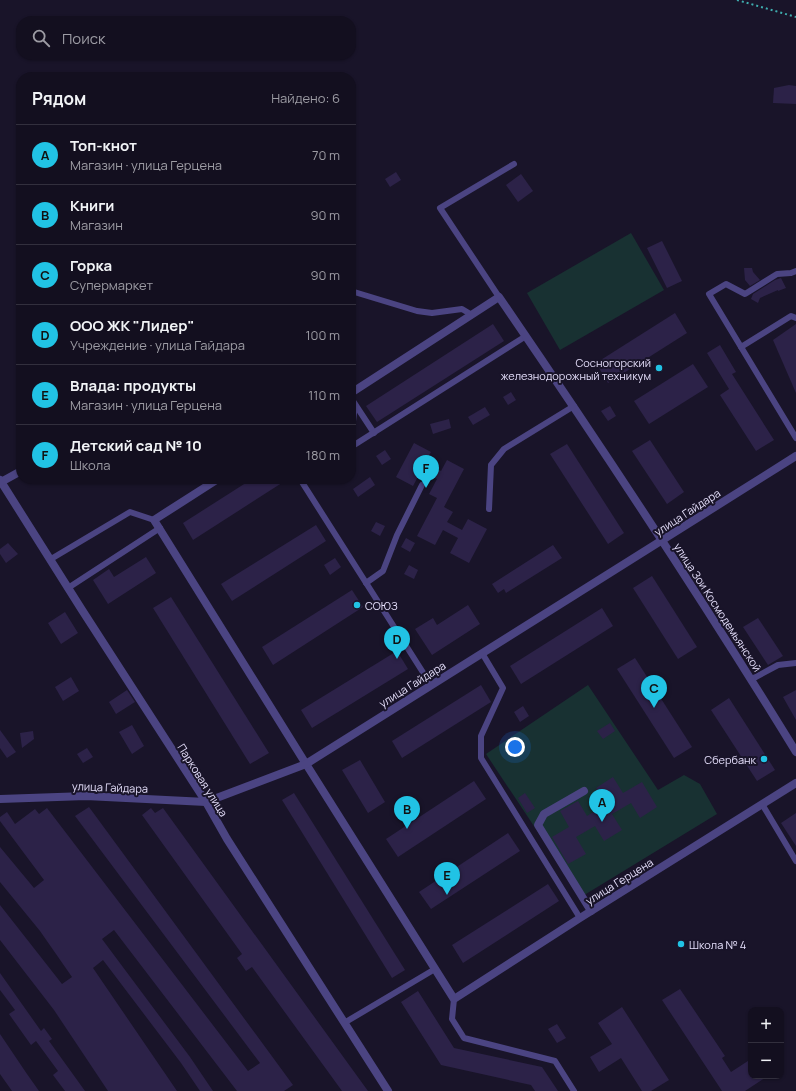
<!DOCTYPE html>
<html lang="ru">
<head>
<meta charset="utf-8">
<style>
	body { margin:0; font-family:Manrope,sans-serif; background:#201d2c; color:#f1f3f6 }
	.controls { position:absolute; right:12px; bottom:12px; display:grid; overflow:hidden; border-radius:8px; box-shadow:0 1px 3px #0004 }
	.controls button { width:36px; height:36px; display:grid; place-items:center; padding:0; border:0; border-bottom:1px solid #322f3d; background:#130f1f; color:#f1f3f6; font:20px sans-serif }
	.you { position:absolute; left:515px; top:747px; width:14px; height:14px; margin:-10px; border:3px solid #fff; border-radius:50%; background:#1a73e8; box-shadow:0 0 0 6px #1a73e833 }
	.badge { display:grid; place-items:center; width:26px; height:26px; border-radius:50%; background:#21c3e5; color:#111; font-size:13px; font-weight:700 }
	.pin { position:absolute; translate:-50% -33px; filter:drop-shadow(0 1px 2px #0008) }
	.pin::after { content:''; position:absolute; top:21px; width:14px; height:12px; background:inherit; clip-path:polygon(0 0,100% 0,50% 100%) }
	.list { margin:0; padding:0; list-style:none }
	h2 { display:flex; justify-content:space-between; align-items:center; height:52px; margin:0; padding:0 16px; font-size:17px }
	h2 small { font-size:13px; font-weight:400; color:#9d9ca4 }
	.list li { display:grid; grid-template-columns:26px 1fr auto; gap:12px; align-items:center; box-sizing:border-box; height:60px; padding:0 16px; border-top:1px solid #322f3d }
	.list b { display:block; font-size:15px; white-space:nowrap }
	.list p { margin:0; font-size:13px; white-space:nowrap; color:#9d9ca4 }
	.list em { font-size:13px; font-style:normal; color:#9d9ca4 }
	.icon { flex:none; width:22px; height:22px; fill:none; stroke:currentColor; stroke-width:2; stroke-linecap:round; stroke-linejoin:round }
	.map { position:relative; flex:none; width:796px; height:1091px; overflow:hidden }
	.search { position:absolute; background:#130f1f; box-shadow:0 1px 3px #0004; left:16px; top:16px; width:340px; height:44px; display:flex; align-items:center; gap:10px; box-sizing:border-box; padding:0 14px; border-radius:16px; color:#9d9ca4; font-size:15px }
	.panel { position:absolute; background:#130f1f; box-shadow:0 1px 3px #0004; left:16px; top:72px; width:340px; height:412px; border-radius:16px }
	.map>svg:first-child { display:block }
	.green { fill:#183132 }
	.building { fill:#2c2248 }
	.lines { fill:none; stroke-linecap:round; stroke-linejoin:round }
	.path { stroke:#3faeaf; stroke-width:2; stroke-dasharray:2 3; stroke-linecap:butt }
	.lane { stroke:#4b4482; stroke-width:6 }
	.street { stroke:#4b4482; stroke-width:8 }
	.poi-dot { fill:#21c3e5; stroke:#191429; stroke-width:1.5 }
	.labels { text-anchor:middle; dominant-baseline:central; stroke-width:4; stroke-linejoin:round; paint-order:stroke }
	.poi-label { font-size:11px; fill:#e5dffb; stroke:#191429; text-anchor:end }
	.street-label { font-size:11px; fill:#e5dffb; stroke:#191429 }
</style>
</head>
<body>
<div class="map">
<svg width="796" height="1091" viewBox="0 0 796 1091">
	<rect width="100%" height="100%" fill="#191429"/>
	<g class="green">
		<polygon points="631,233 664,290 560,350 527,293"/>
		<polygon points="588,685 658,790 684,775 700,784 717,814 581,897 486,754"/>
	</g>
	<g class="building">
		<polygon points="789,85 796,86 796,104 773,103 774,88"/>
		<polygon points="396,172 401,180 390,187 385,179"/>
		<polygon points="521,174 533,191 518,202 506,185"/>
		<polygon points="662,241 682,281 667,288 647,248"/>
		<polygon points="744,268 752,268 753,272 760,280 750,286 745,280"/>
		<polygon points="781,278 786,288 778,291 778,290 760,298 758,303 751,299 753,294 775,280"/>
		<polygon points="675,313 687,333 608,383 596,363"/>
		<polygon points="493,324 504,341 377,422 366,406"/>
		<polygon points="796,324 796,393 773,340"/>
		<polygon points="720,345 736,372 732,374 774,440 756,451 720,395 729,389 707,353"/>
		<polygon points="693,364 708,387 649,424 634,401"/>
		<polygon points="511,392 516,400 508,405 503,397"/>
		<polygon points="610,406 616,416 608,421 601,411"/>
		<polygon points="485,407 490,415 473,425 468,417"/>
		<polygon points="449,419 451,428 433,434 430,424"/>
		<polygon points="650,440 684,492 667,504 632,451"/>
		<polygon points="414,443 431,452 425,462 441,471 447,460 464,469 444,507 453,512 447,522 462,530 468,519 487,529 469,563 450,553 458,538 443,530 435,545 417,536 437,498 429,494 437,479 421,471 413,486 396,477"/>
		<polygon points="567,444 624,533 608,544 550,454"/>
		<polygon points="385,450 391,459 382,465 376,456"/>
		<polygon points="370,477 375,485 358,497 353,489"/>
		<polygon points="252,479 288,479 193,540 183,523"/>
		<polygon points="376,522 385,526 380,536 371,531"/>
		<polygon points="316,525 326,541 232,601 221,584"/>
		<polygon points="406,538 415,543 410,552 401,547"/>
		<polygon points="8,543 18,554 6,563 0,554 0,549"/>
		<polygon points="553,545 562,558 506,593 504,589 498,593 492,584"/>
		<polygon points="146,557 156,573 108,604 93,580 109,569 114,577"/>
		<polygon points="335,558 341,567 330,575 324,565"/>
		<polygon points="409,565 418,570 414,579 404,574"/>
		<polygon points="652,576 697,647 678,659 633,588"/>
		<polygon points="352,590 363,607 273,665 262,647"/>
		<polygon points="171,597 269,753 250,764 153,608"/>
		<polygon points="468,605 480,624 432,655 415,629 433,618 437,625"/>
		<polygon points="602,608 613,626 521,684 510,666"/>
		<polygon points="65,612 78,633 61,644 48,623"/>
		<polygon points="758,618 783,656 768,665 743,627"/>
		<polygon points="397,651 408,669 312,728 301,710"/>
		<polygon points="635,658 692,747 674,758 617,669"/>
		<polygon points="71,677 79,691 63,701 55,687"/>
		<polygon points="481,685 491,702 402,758 392,741"/>
		<polygon points="127,690 135,702 116,714 109,702"/>
		<polygon points="796,690 796,720 783,697"/>
		<polygon points="729,698 775,770 757,781 711,710"/>
		<polygon points="523,706 529,716 520,722 514,712"/>
		<polygon points="610,723 615,731 603,739 597,731"/>
		<polygon points="132,725 144,746 132,754 119,732"/>
		<polygon points="0,730 16,752 7,758 0,748"/>
		<polygon points="33,731 34,739 22,748 20,733"/>
		<polygon points="87,748 93,757 83,763 77,754"/>
		<polygon points="360,760 385,802 368,813 342,770"/>
		<polygon points="613,777 623,793 642,782 657,807 640,818 631,803 612,814 622,830 604,841 595,826 576,837 586,854 568,864 552,837 569,827 560,811 578,801 587,816 606,804 596,788"/>
		<polygon points="474,781 486,799 398,857 386,839"/>
		<polygon points="294,793 405,970 392,978 282,800"/>
		<polygon points="525,793 535,808 527,813 518,798"/>
		<polygon points="89,807 293,1085 284,1091 237,1091 114,930 102,939 190,1057 213,1091 200,1091 181,1063 103,960 93,968 177,1091 108,1091 54,1010 0,940 0,905 62,984 72,977 40,931 0,882 0,847 34,888 44,880 0,821 0,817 7,812 15,824 35,809 39,814 47,808 248,1071 260,1063 75,816"/>
		<polygon points="151,808 155,813 163,808 368,1091 342,1091 252,967 246,971 237,958 242,954 142,815"/>
		<polygon points="796,813 796,846 781,823"/>
		<polygon points="508,833 520,851 431,909 419,892"/>
		<polygon points="548,884 559,901 463,963 452,945"/>
		<polygon points="0,973 41,1031 44,1028 52,1039 49,1041 85,1091 65,1091 53,1075 58,1071 36,1041 31,1045 9,1014 15,1010 0,990"/>
		<polygon points="680,989 725,1056 722,1058 731,1072 751,1059 751,1076 768,1076 745,1091 722,1091 662,1000"/>
		<polygon points="418,991 454,1048 542,1067 558,1091 535,1091 531,1085 441,1065 401,1002"/>
		<polygon points="622,1007 669,1080 651,1091 642,1091 621,1058 599,1072 590,1057 612,1044 598,1023"/>
		<polygon points="557,1024 566,1038 557,1043 548,1029"/>
		<polygon points="0,1034 27,1074 39,1091 12,1091 0,1074"/>
	</g>
	<g class="lines">
		<polyline class="path" points="737,0 796,17"/>
		<g class="lane">
			<polyline points="796,271 791,273 777,274 745,294 726,284 709,294 796,438"/>
			<polyline points="351,291 417,311 432,313 462,309 472,315"/>
			<polyline points="499,297 440,208 514,164"/>
			<polyline points="741,347 791,316 796,318"/>
			<polyline points="351,398 374,433"/>
			<polyline points="351,438 355,405"/>
			<polyline points="351,447 526,336"/>
			<polyline points="300,479 431,685"/>
			<polyline points="489,509 491,465 504,449 574,406"/>
			<polyline points="51,559 130,512 154,520"/>
			<polyline points="366,583 383,571 397,535 422,485"/>
			<polyline points="68,588 160,528"/>
			<polyline points="482,653 503,688 481,736 481,758 580,918"/>
			<polyline points="752,679 778,665 796,663"/>
			<polyline points="762,804 796,861"/>
			<polyline points="454,999 452,1019 464,1038 555,1061 574,1091"/>
			<polyline points="344,1023 435,969"/>
		</g>
		<g class="street">
			<path d="M 351,393 L 499,297 C 601,446 701,597 796,752"/>
			<polyline points="218,479 154,520 306,764 454,999 580,918 796,783"/>
			<polyline points="0,480 82,610 206,802 227,839 388,1091"/>
			<polyline points="1,482 21,471"/>
			<polyline points="584,791 544,814 538,825 591,911"/>
			<polyline points="0,799 86,796 206,802 306,764 796,456"/>
		</g>
	</g>
	<g class="poi-dot">
		<circle cx="659" cy="368" r="4"/>
		<circle cx="357" cy="605" r="4"/>
		<circle cx="764" cy="759" r="4"/>
		<circle cx="681" cy="944" r="4"/>
	</g>
	<g class="labels">
		<g class="poi-label">
			<text x="651" y="362">Сосногорский<tspan x="651" dy="13">железнодорожный техникум</tspan></text>
			<text x="365" y="605" text-anchor="start">СОЮЗ</text>
			<text x="756" y="759">Сбербанк</text>
			<text x="689" y="944" text-anchor="start">Школа № 4</text>
		</g>
		<g class="street-label">
			<text transform="translate(687 512) rotate(-33)">улица Гайдара</text>
			<text transform="translate(718 607) rotate(57)">улица Зои Космодемьянской</text>
			<text transform="translate(412 684) rotate(-32)">улица Гайдара</text>
			<text transform="translate(203 780) rotate(58)">Парковая улица</text>
			<text transform="translate(110 787) rotate(2)">улица Гайдара</text>
			<text transform="translate(619 881) rotate(-32)">улица Герцена</text>
		</g>
	</g>
</svg>
<div class="controls">
<button>+</button>
<button>−</button>
</div>
<div class="you"></div>
<div class="pin badge" style="left:602px;top:822px">A</div>
<div class="pin badge" style="left:407px;top:829px">B</div>
<div class="pin badge" style="left:654px;top:708px">C</div>
<div class="pin badge" style="left:397px;top:659px">D</div>
<div class="pin badge" style="left:447px;top:895px">E</div>
<div class="pin badge" style="left:426px;top:488px">F</div>
<div class="search"><svg class="icon" aria-label="search" viewBox="0 0 24 24"><circle cx="10" cy="10" r="6"/><path d="M15 15l6 6"/></svg>Поиск</div>
<section class="panel">
<h2>Рядом<small>Найдено: 6</small></h2>
<ul class="list">
<li><span class="badge">A</span><div><b>Топ-кнот</b><p>Магазин · улица Герцена</p></div><em>70 m</em></li>
<li><span class="badge">B</span><div><b>Книги</b><p>Магазин</p></div><em>90 m</em></li>
<li><span class="badge">C</span><div><b>Горка</b><p>Супермаркет</p></div><em>90 m</em></li>
<li><span class="badge">D</span><div><b>ООО ЖК &quot;Лидер&quot;</b><p>Учреждение · улица Гайдара</p></div><em>100 m</em></li>
<li><span class="badge">E</span><div><b>Влада: продукты</b><p>Магазин · улица Герцена</p></div><em>110 m</em></li>
<li><span class="badge">F</span><div><b>Детский сад № 10</b><p>Школа</p></div><em>180 m</em></li>
</ul>
</section>
</div>
</body>
</html>
